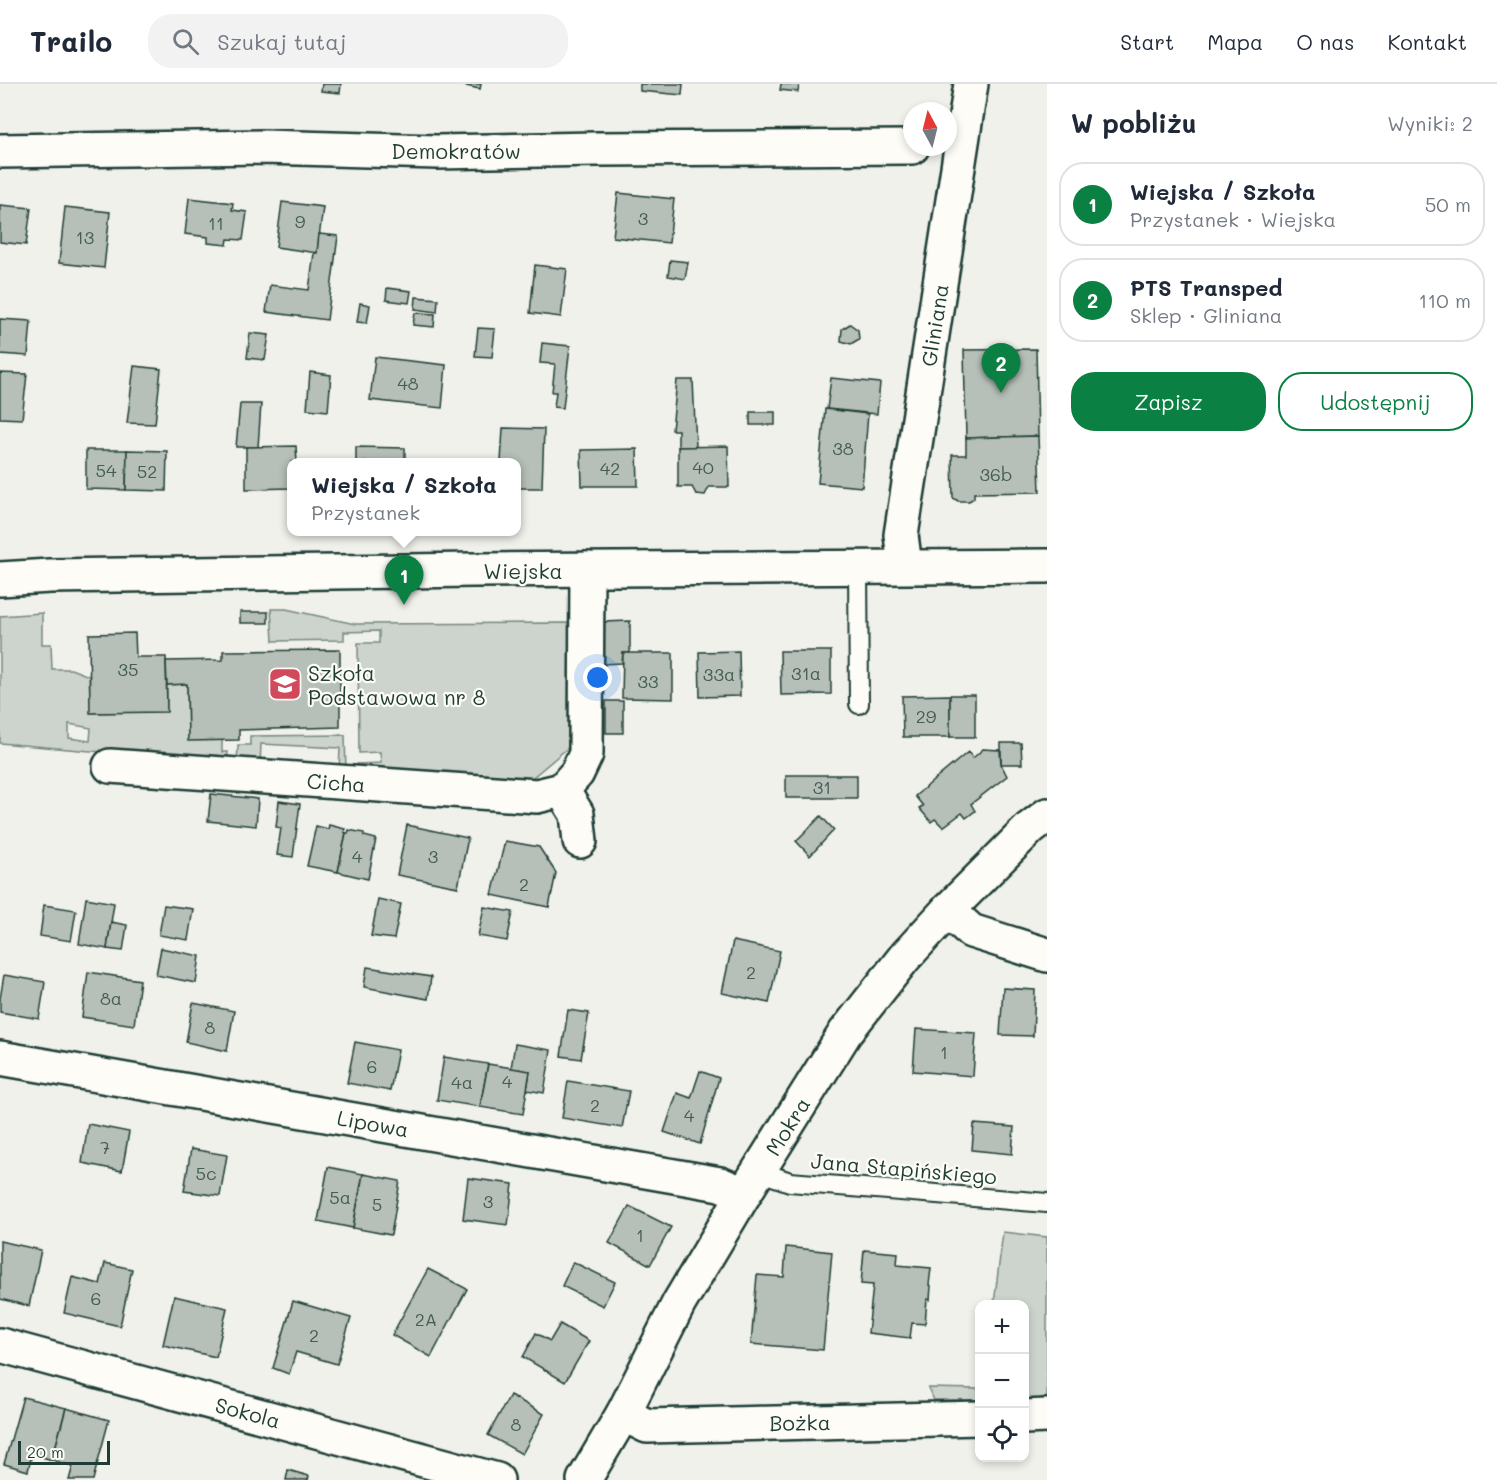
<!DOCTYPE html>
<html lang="pl">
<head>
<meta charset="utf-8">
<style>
	body { margin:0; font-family:Mali,sans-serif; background:#f2f2f3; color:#1f2937 }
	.controls { position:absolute; right:18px; bottom:18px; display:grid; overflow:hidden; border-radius:12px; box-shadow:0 3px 9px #0003 }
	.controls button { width:54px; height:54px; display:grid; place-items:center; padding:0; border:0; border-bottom:2px solid #e0e1e3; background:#fff; color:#1f2937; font:30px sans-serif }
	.compass { position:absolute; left:903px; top:18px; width:54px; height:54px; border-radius:50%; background:#fff; box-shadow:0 3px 9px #0003; rotate:353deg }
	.scale { position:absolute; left:18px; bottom:15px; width:92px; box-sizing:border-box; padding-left:6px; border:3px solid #1f3d34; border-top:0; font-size:16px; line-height:21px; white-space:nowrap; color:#1f3d34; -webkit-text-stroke:4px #fdfcf7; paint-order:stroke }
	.you { position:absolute; left:598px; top:594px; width:21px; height:21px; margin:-15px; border:4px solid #fff; border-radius:50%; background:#1a73e8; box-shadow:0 0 0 9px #1a73e833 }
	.badge { display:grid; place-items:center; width:39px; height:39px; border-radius:50%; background:#0b8043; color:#fff; font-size:20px; font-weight:700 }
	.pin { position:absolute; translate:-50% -50px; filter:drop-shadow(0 2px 3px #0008) }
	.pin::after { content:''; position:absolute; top:32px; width:21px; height:18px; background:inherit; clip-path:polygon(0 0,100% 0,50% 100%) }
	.popup { position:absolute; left:287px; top:374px; width:234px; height:78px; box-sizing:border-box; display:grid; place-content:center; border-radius:12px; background:#fff; filter:drop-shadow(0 2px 4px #0005); font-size:20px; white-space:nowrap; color:#747a83 }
	.popup b { font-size:22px; color:#1f2937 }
	.popup::after { content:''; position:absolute; left:50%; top:100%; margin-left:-12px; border:12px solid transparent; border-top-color:#fff }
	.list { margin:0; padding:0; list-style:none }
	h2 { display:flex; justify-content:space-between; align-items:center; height:78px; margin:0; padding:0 24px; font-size:26px }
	h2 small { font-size:20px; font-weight:400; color:#747a83 }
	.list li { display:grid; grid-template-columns:39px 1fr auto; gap:18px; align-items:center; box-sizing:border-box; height:84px; margin:0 12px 12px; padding:0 12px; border:2px solid #e0e1e3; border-radius:24px }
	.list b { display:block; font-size:22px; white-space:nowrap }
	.list p { margin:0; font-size:20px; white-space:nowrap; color:#747a83 }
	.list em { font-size:20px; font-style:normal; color:#747a83 }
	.actions { display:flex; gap:12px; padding:18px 24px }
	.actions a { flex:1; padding:14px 0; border:2px solid #0b8043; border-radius:24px; text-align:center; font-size:21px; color:#0b8043 }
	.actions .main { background:#0b8043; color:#fff }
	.icon { flex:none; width:33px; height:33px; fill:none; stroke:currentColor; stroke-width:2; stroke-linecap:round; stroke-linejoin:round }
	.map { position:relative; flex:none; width:1047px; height:1396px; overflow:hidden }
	header { display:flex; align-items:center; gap:36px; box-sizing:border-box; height:84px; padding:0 30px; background:#fff; border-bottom:2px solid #e0e1e3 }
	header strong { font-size:28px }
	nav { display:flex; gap:33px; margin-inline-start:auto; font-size:21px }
	.search { width:420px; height:54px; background:#f2f2f3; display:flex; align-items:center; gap:15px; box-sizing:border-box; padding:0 21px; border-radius:24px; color:#747a83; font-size:22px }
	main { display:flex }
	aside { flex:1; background:#fff }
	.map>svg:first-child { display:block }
	.green { fill:#cdd3cd; stroke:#768880; stroke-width:1.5; fill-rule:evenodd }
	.building { fill:#b6bfb8; stroke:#1f3d34; stroke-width:1.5 }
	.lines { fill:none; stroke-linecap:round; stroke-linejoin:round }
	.service-casing { stroke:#1f3d34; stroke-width:22 }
	.minor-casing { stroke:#1f3d34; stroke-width:38 }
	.tertiary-casing { stroke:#1f3d34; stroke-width:38 }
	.service { stroke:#fdfcf7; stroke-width:18 }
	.minor { stroke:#fdfcf7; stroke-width:33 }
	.tertiary { stroke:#fdfcf7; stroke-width:33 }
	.labels { text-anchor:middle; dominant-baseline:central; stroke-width:4.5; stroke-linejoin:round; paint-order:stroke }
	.number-label { font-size:18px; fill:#455e55 }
	.street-label { font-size:21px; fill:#1f3d34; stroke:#fdfcf7 }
	.poi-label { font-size:21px; fill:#1f3d34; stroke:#fdfcf7; text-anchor:start }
</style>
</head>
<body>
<header>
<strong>Trailo</strong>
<div class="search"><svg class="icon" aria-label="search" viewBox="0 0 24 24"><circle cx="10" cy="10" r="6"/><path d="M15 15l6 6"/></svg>Szukaj tutaj</div>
<nav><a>Start</a><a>Mapa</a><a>O nas</a><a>Kontakt</a></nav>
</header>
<main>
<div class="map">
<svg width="1047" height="1396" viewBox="0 0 1047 1396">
	<rect width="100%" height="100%" fill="#f0f1eb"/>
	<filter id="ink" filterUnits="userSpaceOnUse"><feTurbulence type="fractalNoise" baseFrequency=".0167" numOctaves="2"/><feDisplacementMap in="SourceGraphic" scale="12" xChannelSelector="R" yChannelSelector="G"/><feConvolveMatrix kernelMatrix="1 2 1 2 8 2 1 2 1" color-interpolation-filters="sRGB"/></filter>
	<g filter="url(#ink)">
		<g class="green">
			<polygon points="271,525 286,525 355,540 569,539 570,662 527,698 356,687 357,680 381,679 380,668 359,669 358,559 379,559 379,547 344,548 344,556 273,557"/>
			<path d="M 42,529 L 42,560 L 51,560 L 52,585 L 71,585 L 89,592 L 91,629 L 167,627 L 167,601 L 187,600 L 188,656 L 222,656 L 222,668 L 228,668 L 227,679 L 0,659 L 0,532 ZM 69,640 L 91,644 L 90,657 L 69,654 Z"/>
			<polygon points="345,651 346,687 339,686 340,664 261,660 260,681 237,679 238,661 250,661 250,652"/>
			<polygon points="1003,1148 1047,1153 1047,1315 1025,1316 1024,1220 994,1220"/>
			<polygon points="928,1304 979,1305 979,1316 934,1316"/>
		</g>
		<g class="building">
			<polygon points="322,0 341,0 340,9 321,7"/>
			<polygon points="457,0 481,0 480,5"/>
			<polygon points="640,0 683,0 682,11 640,7"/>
			<polygon points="781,0 799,0 798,8 780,6"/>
			<polygon points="618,109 674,115 669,159 613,153"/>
			<polygon points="189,114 233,119 232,126 247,128 243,156 228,155 227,161 208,159 208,153 185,150"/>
			<polygon points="282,118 323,123 317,169 276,163"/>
			<polygon points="0,121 31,124 26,161 0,158"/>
			<polygon points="65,123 110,128 104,184 59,179"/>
			<polygon points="319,150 338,152 327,236 266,228 270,201 309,206 314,169 317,169"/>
			<polygon points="670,176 688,178 685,195 668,192"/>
			<polygon points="535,181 567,185 561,233 530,229"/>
			<polygon points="387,204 411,207 409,219 386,216"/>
			<polygon points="416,213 438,215 437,228 415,225"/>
			<polygon points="360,219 370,221 367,239 357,238"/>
			<polygon points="415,229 435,230 434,243 413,241"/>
			<polygon points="0,235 31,237 28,272 0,270"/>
			<polygon points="850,240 858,246 859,255 851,260 841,257 842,245"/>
			<polygon points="478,244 495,245 492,273 475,272"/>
			<polygon points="250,249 269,251 265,276 247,274"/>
			<polygon points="542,259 570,262 563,324 554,323 556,308 552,308 555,280 540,279"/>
			<polygon points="1036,265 1038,352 966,354 964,266"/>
			<polygon points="375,273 446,281 442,324 370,316"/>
			<polygon points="134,282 161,285 155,340 127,339"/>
			<polygon points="310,288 331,291 328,327 307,325"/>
			<polygon points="0,289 27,290 22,335 0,334"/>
			<polygon points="831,294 880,299 877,330 827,325"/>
			<polygon points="677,296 693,296 696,363 678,363 678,346 672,346"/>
			<polygon points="240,320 261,320 258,363 236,363"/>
			<polygon points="825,325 868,330 862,403 818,399"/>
			<rect x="750" y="328" width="25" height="13"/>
			<polygon points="503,344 544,345 542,404 516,404 516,378 501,378"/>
			<polygon points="1038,352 1040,408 974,409 974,414 969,417 958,417 953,414 952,371 966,371 966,354"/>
			<polygon points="296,362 297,378 292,378 292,404 246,405 246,363"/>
			<polygon points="728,362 729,403 709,403 705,411 696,410 692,403 678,403 678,363"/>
			<polygon points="356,363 405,364 405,378 356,378"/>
			<polygon points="637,365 638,402 582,402 581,366"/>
			<polygon points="86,366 127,366 126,406 86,405"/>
			<polygon points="127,366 167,367 166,407 126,406"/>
			<rect x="240" y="528" width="28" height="11"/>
			<polygon points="630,537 630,569 623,569 622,579 603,580 603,538"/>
			<polygon points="135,549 136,573 166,573 167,628 90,629 89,550"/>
			<polygon points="340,566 340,643 239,646 239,656 188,657 187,600 167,601 166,577 223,576 223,567"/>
			<polygon points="739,567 740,612 700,613 699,568"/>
			<polygon points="780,567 831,567 831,610 781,611"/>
			<polygon points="623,569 673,569 673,615 622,614"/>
			<polygon points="950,611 950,653 903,653 902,612"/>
			<rect x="950" y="611" width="25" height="42"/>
			<rect x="606" y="617" width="17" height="32"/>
			<polygon points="1001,659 1021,659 1022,680 1001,680"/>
			<polygon points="983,665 1000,666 1001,680 1007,692 971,720 975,727 966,734 962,729 943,743 935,735 931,738 919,724 923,722 915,712 968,668 973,674"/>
			<rect x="786" y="691" width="71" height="23"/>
			<polygon points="211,710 258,715 256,742 208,737"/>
			<polygon points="279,717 300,720 293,773 277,771 281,744 276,743"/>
			<polygon points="821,732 834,746 810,772 796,757"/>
			<polygon points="329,741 345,745 344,748 346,749 338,788 307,782 316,742 328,745"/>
			<polygon points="407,741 468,754 458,803 397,791"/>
			<polygon points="349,746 364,749 364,752 376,755 368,795 338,788 346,749 348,749"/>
			<polygon points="505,757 539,763 556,789 549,823 492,811"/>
			<polygon points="86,814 114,819 107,865 79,860"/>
			<polygon points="378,815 401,820 394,855 371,852"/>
			<polygon points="44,821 76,826 71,857 40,852"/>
			<polygon points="164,821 193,825 188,856 159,851"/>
			<polygon points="484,823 513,828 507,857 478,852"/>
			<polygon points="111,838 127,841 123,867 107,865"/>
			<polygon points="733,857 780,867 769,919 722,909"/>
			<polygon points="161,864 200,872 196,899 156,891"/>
			<polygon points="367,883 431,893 428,915 364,903"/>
			<polygon points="88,888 140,896 134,941 82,933"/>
			<polygon points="4,891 45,898 39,935 0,928 0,915"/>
			<polygon points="1003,904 1035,906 1033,952 1000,951"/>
			<polygon points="193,919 234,927 227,967 186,958"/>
			<polygon points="568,926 589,929 581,975 561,972"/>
			<polygon points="916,945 976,949 973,992 913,987"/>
			<polygon points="355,958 398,966 390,1007 347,999"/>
			<polygon points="515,960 551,966 544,1009 527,1006 530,987 511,984"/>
			<polygon points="444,973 488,980 480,1023 437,1016"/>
			<polygon points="488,980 530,987 523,1030 480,1023"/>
			<polygon points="700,987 719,994 700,1060 664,1048 677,1009 691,1014"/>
			<polygon points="568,997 629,1007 622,1044 562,1034"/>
			<polygon points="88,1040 129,1048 122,1087 82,1079"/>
			<polygon points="974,1040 1014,1043 1012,1070 972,1066"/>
			<polygon points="191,1065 227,1071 220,1112 184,1107"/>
			<polygon points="328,1083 363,1090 353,1144 318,1137"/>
			<polygon points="363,1090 400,1097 391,1151 353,1144"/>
			<polygon points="468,1094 513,1100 508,1141 463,1135"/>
			<polygon points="629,1122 671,1143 650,1181 609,1159"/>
			<polygon points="0,1157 41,1166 29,1222 0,1215"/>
			<polygon points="786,1163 832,1168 823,1266 751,1260 757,1191 784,1193"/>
			<polygon points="864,1166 898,1169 897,1181 931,1184 929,1201 931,1202 930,1216 927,1215 925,1240 912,1239 910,1254 868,1249 873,1201 861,1200"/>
			<polygon points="573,1178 615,1198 603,1222 562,1202"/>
			<polygon points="105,1179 132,1185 120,1242 64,1229 72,1193 100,1200"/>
			<polygon points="428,1185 467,1205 431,1273 392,1251"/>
			<polygon points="174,1212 227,1224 216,1273 163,1261"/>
			<polygon points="293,1217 351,1234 337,1280 296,1268 289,1290 273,1284"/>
			<polygon points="560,1240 589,1257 565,1298 523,1273 536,1249 550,1257"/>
			<polygon points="510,1311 544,1330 522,1370 488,1351"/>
			<polygon points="23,1313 66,1324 52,1376 32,1370 28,1387 4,1380"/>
			<polygon points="66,1324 109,1336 93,1396 69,1396 73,1382 52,1376"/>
			<polygon points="288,1386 309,1392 308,1396 286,1396"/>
		</g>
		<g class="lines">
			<defs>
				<g id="service">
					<polyline points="858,482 859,620"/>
					<polyline points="758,1087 790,1098 1047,1119"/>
				</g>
				<g id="minor">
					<polyline points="0,67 263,63 437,68 597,65 912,63"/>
					<polyline points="905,482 901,451 971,0"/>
					<polyline points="110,682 537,712 562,706 577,689 586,670 587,485"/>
					<polyline points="562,706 577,730 580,757"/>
					<polyline points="948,826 971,847 1047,871"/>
					<polyline points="0,974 720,1100 744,1110"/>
					<polyline points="0,1261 497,1396"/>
					<polyline points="623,1330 647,1342 980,1334"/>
					<polyline points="1024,1333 1047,1332"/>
					<polyline points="584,1396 623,1330 679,1219 744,1110 845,949 904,874 948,826 1030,744 1047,731"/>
				</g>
				<polyline id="tertiary" points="0,495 50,492 474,486 1047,482"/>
			</defs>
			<use href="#service" class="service-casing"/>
			<use href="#minor" class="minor-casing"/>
			<use href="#tertiary" class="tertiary-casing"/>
			<use href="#service" class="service"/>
			<use href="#minor" class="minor"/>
			<use href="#tertiary" class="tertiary"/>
		</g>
	</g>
	<defs>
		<symbol id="school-square" viewBox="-11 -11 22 22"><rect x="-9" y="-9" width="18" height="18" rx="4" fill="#d1495b" stroke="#fdfcf7"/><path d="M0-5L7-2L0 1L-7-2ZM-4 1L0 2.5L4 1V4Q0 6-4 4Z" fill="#fff"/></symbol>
	</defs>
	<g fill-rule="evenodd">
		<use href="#school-square" x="266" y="581" width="38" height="38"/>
	</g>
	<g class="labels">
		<g class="number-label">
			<text x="643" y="134">3</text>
			<text x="300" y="137">9</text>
			<text x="216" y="139">11</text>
			<text x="85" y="153">13</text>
			<text x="408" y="299">48</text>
			<text x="843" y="364">38</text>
			<text x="703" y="383">40</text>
			<text x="610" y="384">42</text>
			<text x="106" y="386">54</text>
			<text x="147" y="387">52</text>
			<text x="996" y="390">36b</text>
			<text x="128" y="585">35</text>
			<text x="806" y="589">31a</text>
			<text x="719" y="590">33a</text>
			<text x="648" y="597">33</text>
			<text x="926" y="632">29</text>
			<text x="822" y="703">31</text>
			<text x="357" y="772">4</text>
			<text x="433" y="772">3</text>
			<text x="524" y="800">2</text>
			<text x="751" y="888">2</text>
			<text x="111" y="914">8a</text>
			<text x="210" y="943">8</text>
			<text x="944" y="968">1</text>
			<text x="372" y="982">6</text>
			<text x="507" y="997">4</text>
			<text x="462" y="998">4a</text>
			<text x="595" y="1021">2</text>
			<text x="689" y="1031">4</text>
			<text x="105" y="1063">7</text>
			<text x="206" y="1089">5c</text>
			<text x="340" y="1113">5a</text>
			<text x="488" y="1117">3</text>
			<text x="377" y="1120">5</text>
			<text x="640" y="1151">1</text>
			<text x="96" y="1214">6</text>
			<text x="426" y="1235">2A</text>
			<text x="314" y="1251">2</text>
			<text x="516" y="1340">8</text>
		</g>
		<g class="street-label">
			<text x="456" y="66">Demokratów</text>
			<text transform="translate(934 241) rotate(-81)">Gliniana</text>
			<text x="523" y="486">Wiejska</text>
			<text transform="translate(336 698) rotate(4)">Cicha</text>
			<text transform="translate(373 1039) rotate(10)">Lipowa</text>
			<text transform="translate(787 1042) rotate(-58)">Mokra</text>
			<text transform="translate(904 1084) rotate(5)">Jana Stapińskiego</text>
			<text transform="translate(248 1328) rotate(15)">Sokola</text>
			<text transform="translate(800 1338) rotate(-1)">Bożka</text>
		</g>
		<g class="poi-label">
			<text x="308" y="588">Szkoła<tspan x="308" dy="24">Podstawowa nr 8</tspan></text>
		</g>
	</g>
</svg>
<div class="controls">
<button>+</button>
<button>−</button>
<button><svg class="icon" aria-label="locate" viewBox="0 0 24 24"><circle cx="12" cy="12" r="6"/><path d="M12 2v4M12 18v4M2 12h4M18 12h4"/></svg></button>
</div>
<svg class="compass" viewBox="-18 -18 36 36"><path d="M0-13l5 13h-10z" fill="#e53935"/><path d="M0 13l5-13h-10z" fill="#747a83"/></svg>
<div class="scale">20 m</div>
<div class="you"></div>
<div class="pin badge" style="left:404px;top:521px">1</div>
<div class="popup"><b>Wiejska / Szkoła</b>Przystanek</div>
<div class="pin badge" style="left:1001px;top:309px">2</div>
</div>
<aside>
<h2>W pobliżu<small>Wyniki: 2</small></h2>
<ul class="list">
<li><span class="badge">1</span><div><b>Wiejska / Szkoła</b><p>Przystanek · Wiejska</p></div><em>50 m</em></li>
<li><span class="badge">2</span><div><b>PTS Transped</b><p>Sklep · Gliniana</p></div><em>110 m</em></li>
</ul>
<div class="actions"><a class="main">Zapisz</a><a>Udostępnij</a></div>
</aside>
</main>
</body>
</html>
